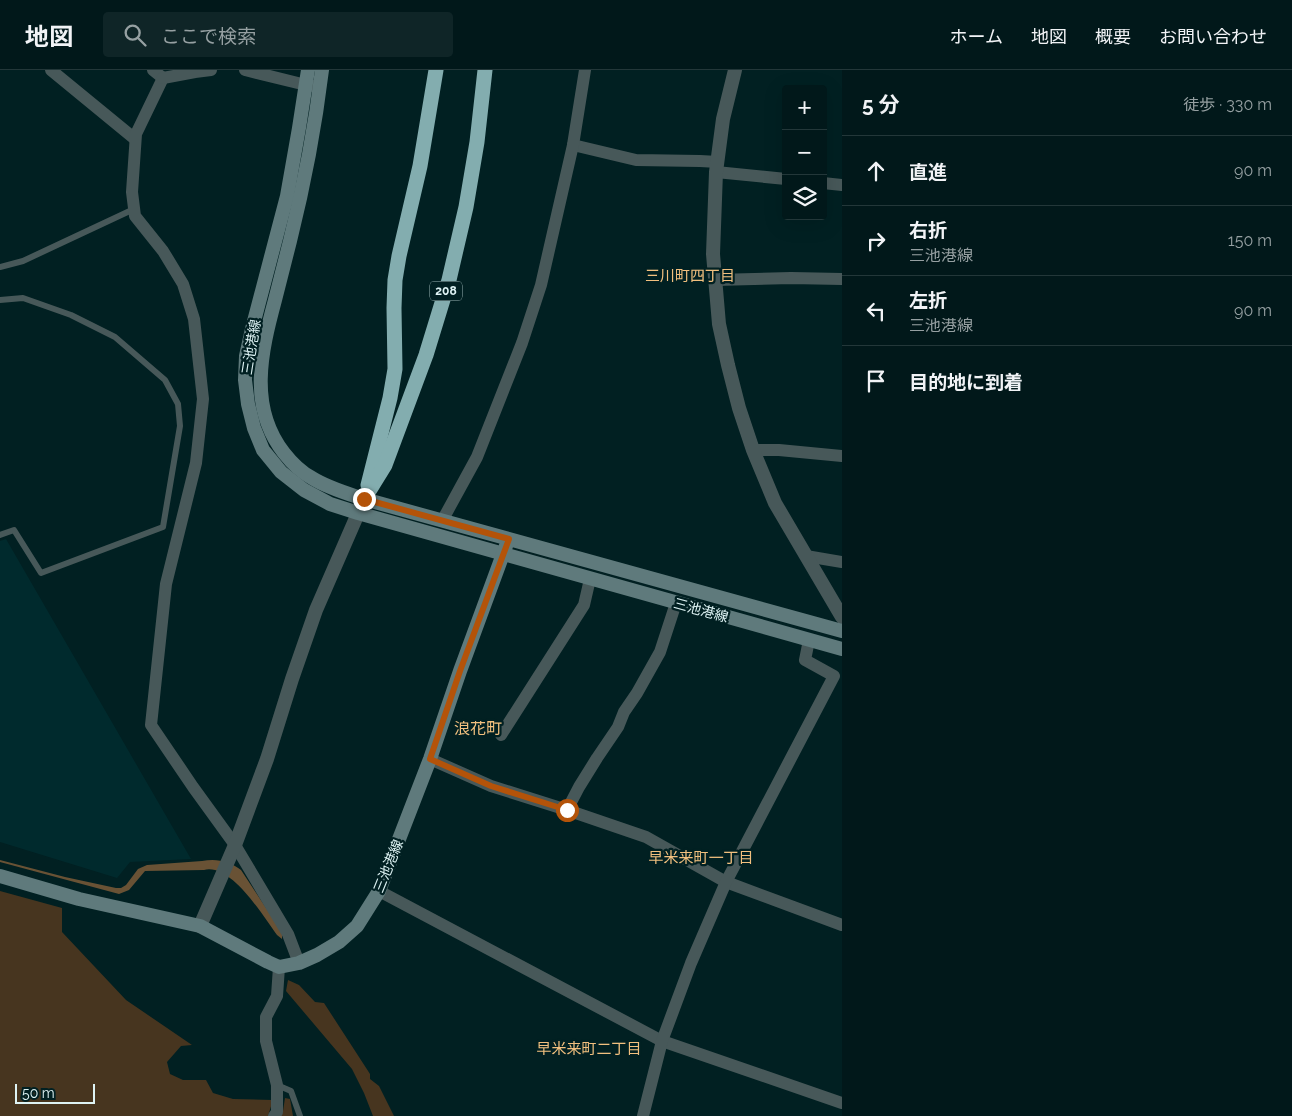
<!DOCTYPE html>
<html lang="ja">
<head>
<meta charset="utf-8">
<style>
	body { margin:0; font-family:Raleway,"Noto Sans JP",sans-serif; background:#0f2527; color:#f1f3f6 }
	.controls { position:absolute; right:15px; top:15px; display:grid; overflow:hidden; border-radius:5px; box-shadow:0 5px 20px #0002 }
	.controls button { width:45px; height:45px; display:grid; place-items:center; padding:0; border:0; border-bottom:1px solid #233739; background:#01181a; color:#f1f3f6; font:25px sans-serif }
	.scale { position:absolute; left:15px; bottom:12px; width:80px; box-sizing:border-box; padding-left:5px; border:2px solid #def3f4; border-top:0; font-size:14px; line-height:18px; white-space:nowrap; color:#def3f4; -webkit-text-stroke:4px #012022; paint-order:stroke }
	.stop { position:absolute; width:15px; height:15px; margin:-11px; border:4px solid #b45309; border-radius:50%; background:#fff }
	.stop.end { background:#b45309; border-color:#fff; box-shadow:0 1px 5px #0008 }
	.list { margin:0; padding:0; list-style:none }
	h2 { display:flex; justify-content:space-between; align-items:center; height:65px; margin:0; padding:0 20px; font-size:21px }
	h2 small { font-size:16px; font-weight:400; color:#96a0a2 }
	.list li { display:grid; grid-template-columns:32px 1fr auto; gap:15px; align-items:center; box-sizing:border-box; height:70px; padding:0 20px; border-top:1px solid #233739 }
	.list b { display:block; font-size:19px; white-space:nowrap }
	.list p { margin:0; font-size:16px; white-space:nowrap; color:#96a0a2 }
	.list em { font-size:16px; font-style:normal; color:#96a0a2 }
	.icon { flex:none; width:28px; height:28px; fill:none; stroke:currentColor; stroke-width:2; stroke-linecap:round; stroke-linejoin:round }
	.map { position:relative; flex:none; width:842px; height:1046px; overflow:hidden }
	header { display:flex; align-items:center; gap:30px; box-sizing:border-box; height:70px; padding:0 25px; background:#01181a; border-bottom:1px solid #233739 }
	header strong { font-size:24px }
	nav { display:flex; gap:28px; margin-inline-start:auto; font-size:18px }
	.search { width:350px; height:45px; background:#0f2527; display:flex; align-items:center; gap:12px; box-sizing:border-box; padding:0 18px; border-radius:5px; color:#96a0a2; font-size:19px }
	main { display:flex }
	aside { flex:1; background:#01181a }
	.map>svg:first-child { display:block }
	.built { fill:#002a2d }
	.green { fill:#47351f }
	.water { fill:#695235 }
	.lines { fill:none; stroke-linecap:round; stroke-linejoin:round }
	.service { stroke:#475859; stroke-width:6 }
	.minor { stroke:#475859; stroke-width:12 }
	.tertiary { stroke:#475859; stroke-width:14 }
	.secondary { stroke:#5f7a7c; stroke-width:14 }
	.motorway { stroke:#83adaf; stroke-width:15 }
	.route { stroke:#b45309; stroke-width:6 }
	.labels { text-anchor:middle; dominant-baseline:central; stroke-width:4.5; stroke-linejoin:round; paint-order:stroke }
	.shield { fill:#012022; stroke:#9cb4b5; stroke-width:1 }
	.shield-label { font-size:12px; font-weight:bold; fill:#def3f4 }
	.street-label { font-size:14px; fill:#def3f4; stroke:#012022 }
	.neighbourhood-label { font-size:15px; fill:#f2c07f; stroke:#012022 }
	.quarter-label { font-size:16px; fill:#f2c07f; stroke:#012022 }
</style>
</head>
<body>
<header>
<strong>地図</strong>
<div class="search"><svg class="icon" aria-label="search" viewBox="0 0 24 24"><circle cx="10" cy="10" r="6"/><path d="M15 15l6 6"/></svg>ここで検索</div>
<nav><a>ホーム</a><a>地図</a><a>概要</a><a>お問い合わせ</a></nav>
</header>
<main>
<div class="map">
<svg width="842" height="1046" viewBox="0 0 842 1046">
	<rect width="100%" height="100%" fill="#012022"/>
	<polygon class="built" points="6,469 191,789 130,792 117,808 0,772 0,471"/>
	<g class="green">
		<polygon points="0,821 62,838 62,862 126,930 192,975 181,976 167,992 170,1004 183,1010 206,1010 213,1023 233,1029 273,1030 268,1046 0,1046"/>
		<polygon points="288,910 299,915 315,932 324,933 370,1004 370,1009 379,1016 394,1046 373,1046 364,1023 352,999 286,921"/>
		<polygon points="285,1028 290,1029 293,1046 280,1046 283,1041"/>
	</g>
	<path class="water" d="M 0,790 L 65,807 L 116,818 L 121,818 L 126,815 L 138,799 L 147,795 L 202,791 C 216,788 230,791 241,800 L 282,862 L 282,869 L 277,865 C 263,846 231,793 204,800 L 145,801 L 129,820 L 119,824 L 0,792 Z"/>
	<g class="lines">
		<g class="service">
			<polyline points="0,197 23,191 134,139"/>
			<polyline points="0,230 23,228 71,245 115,267 165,310 178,334 180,356 163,457 41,503 14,460 0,465"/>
			<polyline points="277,1015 291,1021 300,1046"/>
		</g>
		<g class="minor">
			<polyline points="51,0 135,69"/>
			<polyline points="153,0 163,8"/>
			<polyline points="245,0 306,15 320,17"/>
			<polyline points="163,8 136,64 132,122 135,146 163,181 183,214 194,249 203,329 196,393 166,514 151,655 193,717 235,775 288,864 299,893"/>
			<polyline points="163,8 195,2 211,0"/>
			<polyline points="573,75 636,90 700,91 718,92"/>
			<polyline points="716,102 786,109"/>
			<polyline points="823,113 842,115"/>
			<polyline points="715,210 791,208 842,209"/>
			<polyline points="753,380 779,380 842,386"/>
			<polyline points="442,451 477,387 522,273 541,215 573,75 585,0"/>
			<polyline points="806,486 842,492"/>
			<polyline points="501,665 584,535 590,509"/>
			<polyline points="430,689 491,716 567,740 646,767 726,812 842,855"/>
			<polyline points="567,740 579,717 597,688 618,657 624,642 637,623 660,582 676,533"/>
			<polyline points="379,821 662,971 842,1033"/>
			<polyline points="274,1046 277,1042 277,1015 266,971 266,947 277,926 279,897"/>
			<polyline points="643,1046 662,971 691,893 726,812 834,606 805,590 809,570"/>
		</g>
		<g class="tertiary">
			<polyline points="735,0 723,49 716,102 713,184 719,254 728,295 739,338 753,380 775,433 842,547"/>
			<polyline points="200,856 235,775 267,689 292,609 316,540 363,432"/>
		</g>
		<g class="secondary">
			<polyline points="308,0 299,58 287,126 252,259 246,286 245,310 248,334 254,358 263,380 281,402 304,420 330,434 358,443 842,579"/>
			<path d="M 322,0 C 315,58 304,115 290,171 C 285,191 280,211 275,230 C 261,282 248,337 284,383 C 291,392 301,402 312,408 C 328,418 346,423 364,429 L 842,561"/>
			<polyline points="0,806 79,829 200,856 268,892 279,897 299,893 317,885 339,872 357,856 379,821 430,689 460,601 506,476"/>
		</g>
		<g class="motorway">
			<polyline points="368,415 390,328 395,299 394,238 395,210 399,186 420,96 436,0"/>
			<polyline points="364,429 385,395 426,285 449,210 466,137 477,72 485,0"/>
		</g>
	</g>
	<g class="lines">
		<polyline class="route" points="364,429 509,469 460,601 430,689 491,716 567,740"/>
	</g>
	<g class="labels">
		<rect class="shield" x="430" y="211.5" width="32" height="19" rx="4"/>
		<g class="shield-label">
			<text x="446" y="221">208</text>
		</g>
		<g class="street-label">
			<text transform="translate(251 277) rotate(-81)">三池港線</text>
			<text transform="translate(701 540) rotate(15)">三池港線</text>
			<text transform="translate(388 796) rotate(-68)">三池港線</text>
		</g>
		<g class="neighbourhood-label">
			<text x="690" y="206">三川町四丁目</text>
			<text x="701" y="788">早米来町一丁目</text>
			<text x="589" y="979">早米来町二丁目</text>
		</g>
		<g class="quarter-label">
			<text x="478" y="658">浪花町</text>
		</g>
	</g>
</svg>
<div class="controls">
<button>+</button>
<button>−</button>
<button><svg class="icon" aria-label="layers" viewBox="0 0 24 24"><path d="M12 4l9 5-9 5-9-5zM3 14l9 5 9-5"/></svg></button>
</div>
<div class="scale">50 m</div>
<div class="stop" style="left:567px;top:740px"></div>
<div class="stop end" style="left:364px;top:429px"></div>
</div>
<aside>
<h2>5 分<small>徒歩 · 330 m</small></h2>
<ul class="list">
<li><svg class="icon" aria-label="ahead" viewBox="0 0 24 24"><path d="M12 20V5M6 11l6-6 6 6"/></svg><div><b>直進</b></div><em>90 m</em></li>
<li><svg class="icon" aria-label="right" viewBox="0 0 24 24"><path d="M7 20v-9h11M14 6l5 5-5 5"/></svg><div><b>右折</b><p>三池港線</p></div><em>150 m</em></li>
<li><svg class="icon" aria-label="left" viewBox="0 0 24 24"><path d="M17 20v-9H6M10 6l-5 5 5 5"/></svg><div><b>左折</b><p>三池港線</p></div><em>90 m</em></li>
<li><svg class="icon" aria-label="arrive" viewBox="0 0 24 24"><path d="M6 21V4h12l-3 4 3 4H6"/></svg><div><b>目的地に到着</b></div></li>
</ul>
</aside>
</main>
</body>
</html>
